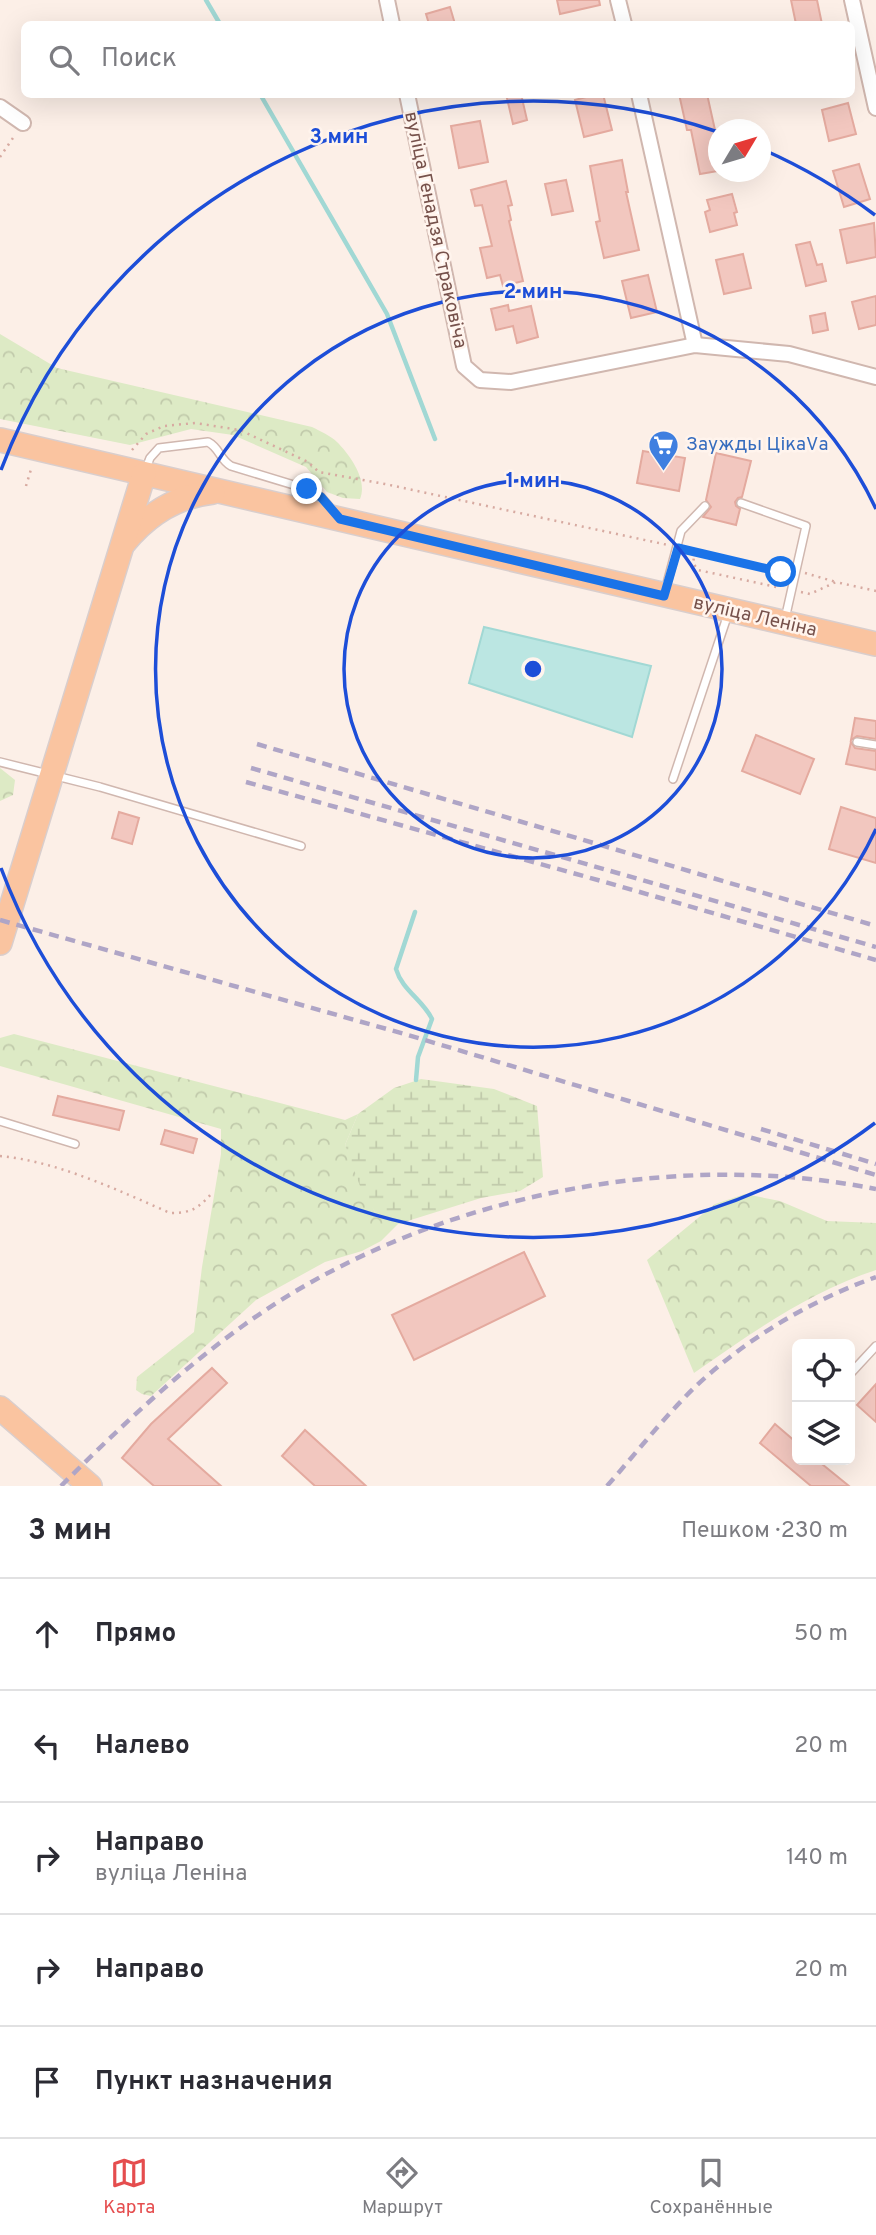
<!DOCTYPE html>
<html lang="ru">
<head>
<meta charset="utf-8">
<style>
	body { margin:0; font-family:Overpass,sans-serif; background:#f2f2f3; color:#2b2b33 }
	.controls { position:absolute; right:21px; bottom:21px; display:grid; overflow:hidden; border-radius:10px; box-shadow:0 7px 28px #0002 }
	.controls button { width:63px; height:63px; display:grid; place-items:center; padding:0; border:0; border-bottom:2px solid #e1e1e2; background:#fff; color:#2b2b33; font:35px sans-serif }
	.compass { position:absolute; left:708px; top:119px; width:63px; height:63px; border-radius:50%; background:#fff; box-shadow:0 7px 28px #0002; rotate:52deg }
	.stop { position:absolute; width:21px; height:21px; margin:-16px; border:5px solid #1a73e8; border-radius:50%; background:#fff }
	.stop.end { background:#1a73e8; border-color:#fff; box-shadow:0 2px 7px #0008 }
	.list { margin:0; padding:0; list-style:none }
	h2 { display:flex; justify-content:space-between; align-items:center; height:91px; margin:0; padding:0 28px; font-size:30px }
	h2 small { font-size:23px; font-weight:400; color:#7c7c81 }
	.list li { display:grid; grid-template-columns:46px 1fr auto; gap:21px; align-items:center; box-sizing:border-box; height:112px; padding:0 28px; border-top:2px solid #e1e1e2 }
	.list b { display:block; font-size:26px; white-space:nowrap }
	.list p { margin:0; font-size:23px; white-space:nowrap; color:#7c7c81 }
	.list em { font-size:23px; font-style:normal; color:#7c7c81 }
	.icon { flex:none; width:38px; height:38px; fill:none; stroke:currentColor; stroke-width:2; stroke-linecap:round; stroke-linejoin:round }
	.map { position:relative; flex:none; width:876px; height:1486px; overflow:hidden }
	.search { position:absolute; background:#fff; box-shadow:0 7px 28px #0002; left:21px; right:21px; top:21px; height:77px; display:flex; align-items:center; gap:18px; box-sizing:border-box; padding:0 24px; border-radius:10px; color:#7c7c81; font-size:26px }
	.sheet { height:651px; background:#fff }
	nav { display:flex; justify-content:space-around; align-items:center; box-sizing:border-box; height:98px; border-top:2px solid #e1e1e2; background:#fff; font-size:19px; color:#7c7c81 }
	nav a { display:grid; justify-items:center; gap:4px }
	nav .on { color:#e54d4e }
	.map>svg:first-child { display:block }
	.forest { fill:url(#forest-crowns) }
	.wetland { fill:url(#wetland-marsh) }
	.water { fill:#bbe6e2; stroke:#a1d8d4; stroke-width:2 }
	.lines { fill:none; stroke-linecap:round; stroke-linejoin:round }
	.stream { stroke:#a1d8d4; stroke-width:4.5 }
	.building { fill:#f2c7bf; stroke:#e4aa9f; stroke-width:2 }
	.lane-casing { stroke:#d0b7af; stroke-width:10 }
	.street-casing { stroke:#d0b7af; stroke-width:18 }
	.primary-casing { stroke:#d9cecd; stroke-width:26 }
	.path { stroke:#d7aaa1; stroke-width:2.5; stroke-dasharray:2 5; stroke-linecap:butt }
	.lane { stroke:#fff; stroke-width:7 }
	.street { stroke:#fff; stroke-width:14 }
	.primary { stroke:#fac4a0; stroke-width:23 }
	.rail { stroke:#afa5c6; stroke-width:4.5; stroke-dasharray:10 7; stroke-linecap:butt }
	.route { stroke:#1a73e8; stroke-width:9 }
	.ring { fill:none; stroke:#1d4ed8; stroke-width:3.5 }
	.labels { text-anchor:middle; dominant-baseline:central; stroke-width:5; stroke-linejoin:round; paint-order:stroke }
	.street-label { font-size:19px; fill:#76514b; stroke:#fff4ed }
	.shop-label { font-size:19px; fill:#366cbe; stroke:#fff4ed; text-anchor:start }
	.centre { fill:#1d4ed8; stroke:#fff4ed; stroke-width:3.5 }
	.ring-label { font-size:21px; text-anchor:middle; font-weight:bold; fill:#1d4ed8; stroke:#fff4ed; stroke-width:5; stroke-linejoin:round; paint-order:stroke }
</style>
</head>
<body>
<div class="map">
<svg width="876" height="1486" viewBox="0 0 876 1486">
	<defs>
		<pattern id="forest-crowns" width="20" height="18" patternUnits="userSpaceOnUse" patternTransform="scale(1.75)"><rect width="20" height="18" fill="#ddeac5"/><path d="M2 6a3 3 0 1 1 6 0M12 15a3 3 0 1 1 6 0" fill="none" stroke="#c1caab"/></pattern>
		<pattern id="wetland-marsh" width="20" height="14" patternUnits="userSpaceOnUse" patternTransform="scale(1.75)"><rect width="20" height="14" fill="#ddeac5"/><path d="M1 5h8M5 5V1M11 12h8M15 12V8" fill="none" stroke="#c1caab"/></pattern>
	</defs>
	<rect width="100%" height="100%" fill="#fcefe7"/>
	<g class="forest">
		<path d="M 0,334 L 57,368 L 312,427 C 320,431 331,436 337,442 C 350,455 368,480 360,499 L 343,498 L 327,492 L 306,467 L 233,435 L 191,429 L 130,445 L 0,419 Z"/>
		<polygon points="0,768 15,780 13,795 0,801"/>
		<polygon points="14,1034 345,1120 358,1114 345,1145 375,1212 398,1224 381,1241 362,1251 325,1262 256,1300 151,1396 142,1394 136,1390 137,1377 194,1332 202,1267 221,1154 221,1129 0,1066 0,1038"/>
		<path d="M 745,1194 L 780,1201 L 827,1221 L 876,1223 L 876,1270 C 809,1292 751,1333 694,1373 L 647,1260 L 715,1204 Z"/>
	</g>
	<polygon class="wetland" points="421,1079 494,1089 537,1106 543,1177 520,1191 481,1198 398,1224 375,1212 360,1186 345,1145 358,1114 394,1088"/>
	<polygon class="water" points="484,627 651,666 632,737 469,683"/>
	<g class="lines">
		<g class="stream">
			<polyline points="206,0 220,24"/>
			<polyline points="260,94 387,314 435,439"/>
			<path d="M 415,912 L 396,969 C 402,990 423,1000 432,1019 L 418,1057 L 416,1080"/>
		</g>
	</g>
	<g class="building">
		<polygon points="557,0 599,0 600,5 560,14"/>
		<polygon points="791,0 817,0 822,24 796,24"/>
		<polygon points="450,7 455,24 429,24 426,14"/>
		<polygon points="506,94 521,94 527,120 513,124"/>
		<polygon points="597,94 603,94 612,130 584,137 575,100"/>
		<polygon points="679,94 707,94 715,130 718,130 718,171 700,174 691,130 687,130"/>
		<polygon points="848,103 856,134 829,141 822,110"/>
		<polygon points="480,121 488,162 459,168 451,126"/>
		<polygon points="622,160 628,192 626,192 639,250 604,258 596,222 600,221 590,166"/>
		<polygon points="859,164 870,199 844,207 833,171"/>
		<polygon points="566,180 573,211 552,215 545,184"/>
		<polygon points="506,181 512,205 508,206 511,220 509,221 523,281 503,286 500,275 487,278 480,248 492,246 482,205 475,206 471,190"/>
		<polygon points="732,194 737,212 734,213 737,225 710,232 705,212 710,210 707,200"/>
		<polygon points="874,223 876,257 847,263 840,230"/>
		<polygon points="810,242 817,265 822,264 826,281 806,286 796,245"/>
		<polygon points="743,254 751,288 724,294 716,260"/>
		<polygon points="648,275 657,312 631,318 622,281"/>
		<polygon points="876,296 876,325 859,329 852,302"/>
		<polygon points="508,305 509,311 531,306 538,337 517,343 513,326 496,330 491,309"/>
		<polygon points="825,313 828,330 813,333 810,316"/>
		<polygon points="643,451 685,458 679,491 637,483"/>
		<polygon points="716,453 751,461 742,497 738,498 735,502 736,506 740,509 736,525 703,517 711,507 706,500"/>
		<polygon points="855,718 876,721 876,739 857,736 851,740"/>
		<polygon points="756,735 814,759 800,794 742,771"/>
		<polygon points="851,742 855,748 876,751 876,770 846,764"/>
		<polygon points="841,807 876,818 876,863 829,849"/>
		<polygon points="119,812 139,818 132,844 112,838"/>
		<polygon points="58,1096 124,1111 119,1130 53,1115"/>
		<polygon points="165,1130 197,1139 193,1153 161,1144"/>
		<polygon points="524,1252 545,1296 414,1360 392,1315"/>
		<polygon points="212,1368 227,1383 168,1439 221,1486 154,1486 122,1458 151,1424"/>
		<polygon points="876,1384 876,1422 857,1405"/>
		<polygon points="775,1424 797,1443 797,1460 817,1460 849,1486 811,1486 760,1443"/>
		<polygon points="305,1430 366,1486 315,1486 282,1456"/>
	</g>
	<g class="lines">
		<defs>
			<g id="lane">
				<path d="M 145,471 L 150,458 L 159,448 L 208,442 C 220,448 219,459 231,466 L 307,489 L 321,497 L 333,511"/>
				<polyline points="741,503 806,526 785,619"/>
				<polyline points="665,591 681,531 705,506"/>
				<polyline points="857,742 876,745"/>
				<polyline points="0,762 100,787 301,846"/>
				<polyline points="673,779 728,614"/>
				<polyline points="0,1121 75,1144"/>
				<polyline points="850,1374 876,1346"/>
			</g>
			<g id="street">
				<polyline points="387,0 392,24"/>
				<polyline points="618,0 624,24"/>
				<polyline points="852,0 876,108"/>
				<polyline points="407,94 464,366 480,380 511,382 695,345 789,354 876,377"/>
				<polyline points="639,94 695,345"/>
				<polyline points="0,107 23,123"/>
			</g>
			<g id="primary">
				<polyline points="0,440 876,644"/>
				<path d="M 124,543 C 147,515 177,496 213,492"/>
				<polyline points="0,943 144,474"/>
				<polyline points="0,1408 90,1486"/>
			</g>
		</defs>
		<use href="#lane" class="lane-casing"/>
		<use href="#street" class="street-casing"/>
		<use href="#primary" class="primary-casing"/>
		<g class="path">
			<polyline points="0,157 15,135"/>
			<polyline points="132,450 146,434 164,426 195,423 240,430 308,462 319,472 385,484 668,545"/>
			<polyline points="26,486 32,466"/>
			<polyline points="688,550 695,552 693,563 698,570 781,588"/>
			<polyline points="695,552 781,572 786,571"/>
			<polyline points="805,573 836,582"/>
			<polyline points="801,592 810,594 836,582 876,591"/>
			<path d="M 0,1156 C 56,1161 118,1190 170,1213 C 191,1213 198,1209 212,1193"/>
		</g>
		<use href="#lane" class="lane"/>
		<use href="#street" class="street"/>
		<use href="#primary" class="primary"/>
		<g class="rail">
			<polyline points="257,744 876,926"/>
			<polyline points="251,768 876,947"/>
			<polyline points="246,782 605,882 876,960"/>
			<polyline points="0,920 408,1035 876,1175"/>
			<polyline points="761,1129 876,1164"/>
			<path d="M 61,1486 C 118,1429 178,1372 244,1325 C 419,1199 665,1147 876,1189"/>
			<path d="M 607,1486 C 637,1452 665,1416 697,1385 C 749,1337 810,1301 876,1277"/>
		</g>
	</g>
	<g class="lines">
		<polyline class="route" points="307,489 321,497 340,519 664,596 678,548 781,572"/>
	</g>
	<g class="ring">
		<circle cx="533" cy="669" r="189"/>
		<path d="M876 829A378 378 0 1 1 876 509"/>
		<path d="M875 1123A568 568 0 0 1 1 868M1 470A568 568 0 0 1 718 132M764 150A568 568 0 0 1 875 215"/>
	</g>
	<defs>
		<symbol id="supermarket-pin" viewBox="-11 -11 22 30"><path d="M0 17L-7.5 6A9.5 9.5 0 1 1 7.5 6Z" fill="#3f7fe0" stroke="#fff4ed"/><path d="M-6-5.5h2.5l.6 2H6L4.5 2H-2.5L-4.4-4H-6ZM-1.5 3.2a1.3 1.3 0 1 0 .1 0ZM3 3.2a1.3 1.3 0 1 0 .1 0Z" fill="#fff"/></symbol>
	</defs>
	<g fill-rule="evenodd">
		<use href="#supermarket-pin" x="646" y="428" width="35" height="47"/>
	</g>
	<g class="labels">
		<g class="street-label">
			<text transform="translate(435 230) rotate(78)">вуліца Генадзя Страковіча</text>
			<text transform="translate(755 617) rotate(13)">вуліца Леніна</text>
		</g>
		<g class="shop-label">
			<text x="686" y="445">Заужды ЦікаVа</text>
		</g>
	</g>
	<circle cx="533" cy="669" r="10" class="centre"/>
	<g class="ring-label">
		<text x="339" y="143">3 мин</text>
		<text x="533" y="298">2 мин</text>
		<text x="533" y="487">1 мин</text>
	</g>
</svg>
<div class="controls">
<button><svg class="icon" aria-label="locate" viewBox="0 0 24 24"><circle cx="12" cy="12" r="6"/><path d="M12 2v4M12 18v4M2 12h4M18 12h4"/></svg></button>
<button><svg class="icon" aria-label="layers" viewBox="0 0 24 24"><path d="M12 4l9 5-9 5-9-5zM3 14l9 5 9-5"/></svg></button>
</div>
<svg class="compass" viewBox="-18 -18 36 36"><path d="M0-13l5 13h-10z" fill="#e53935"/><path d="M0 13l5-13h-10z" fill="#7c7c81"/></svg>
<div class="stop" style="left:781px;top:572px"></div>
<div class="stop end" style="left:307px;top:489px"></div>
<div class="search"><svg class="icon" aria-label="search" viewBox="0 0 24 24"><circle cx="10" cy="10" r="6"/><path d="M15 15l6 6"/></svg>Поиск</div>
</div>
<section class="sheet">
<h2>3 мин<small>Пешком · 230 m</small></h2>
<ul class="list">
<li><svg class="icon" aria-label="ahead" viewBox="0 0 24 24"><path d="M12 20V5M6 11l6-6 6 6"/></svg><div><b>Прямо</b></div><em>50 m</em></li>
<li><svg class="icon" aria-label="left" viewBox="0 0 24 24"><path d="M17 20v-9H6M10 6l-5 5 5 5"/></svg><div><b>Налево</b></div><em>20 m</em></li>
<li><svg class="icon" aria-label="right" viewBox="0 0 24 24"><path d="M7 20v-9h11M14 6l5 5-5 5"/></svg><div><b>Направо</b><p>вуліца Леніна</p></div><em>140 m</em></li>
<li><svg class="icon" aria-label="right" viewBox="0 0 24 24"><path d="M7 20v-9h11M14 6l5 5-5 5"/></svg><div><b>Направо</b></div><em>20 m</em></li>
<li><svg class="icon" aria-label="arrive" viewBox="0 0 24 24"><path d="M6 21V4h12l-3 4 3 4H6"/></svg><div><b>Пункт назначения</b></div></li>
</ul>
</section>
<nav>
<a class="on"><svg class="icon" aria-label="map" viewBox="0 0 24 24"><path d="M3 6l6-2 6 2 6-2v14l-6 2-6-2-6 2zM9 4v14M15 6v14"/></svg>Карта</a>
<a><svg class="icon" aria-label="directions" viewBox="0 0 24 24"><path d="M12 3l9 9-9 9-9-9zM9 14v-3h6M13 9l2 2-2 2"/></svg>Маршрут</a>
<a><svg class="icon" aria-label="saved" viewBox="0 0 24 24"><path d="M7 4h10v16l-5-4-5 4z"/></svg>Сохранённые</a>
</nav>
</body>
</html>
